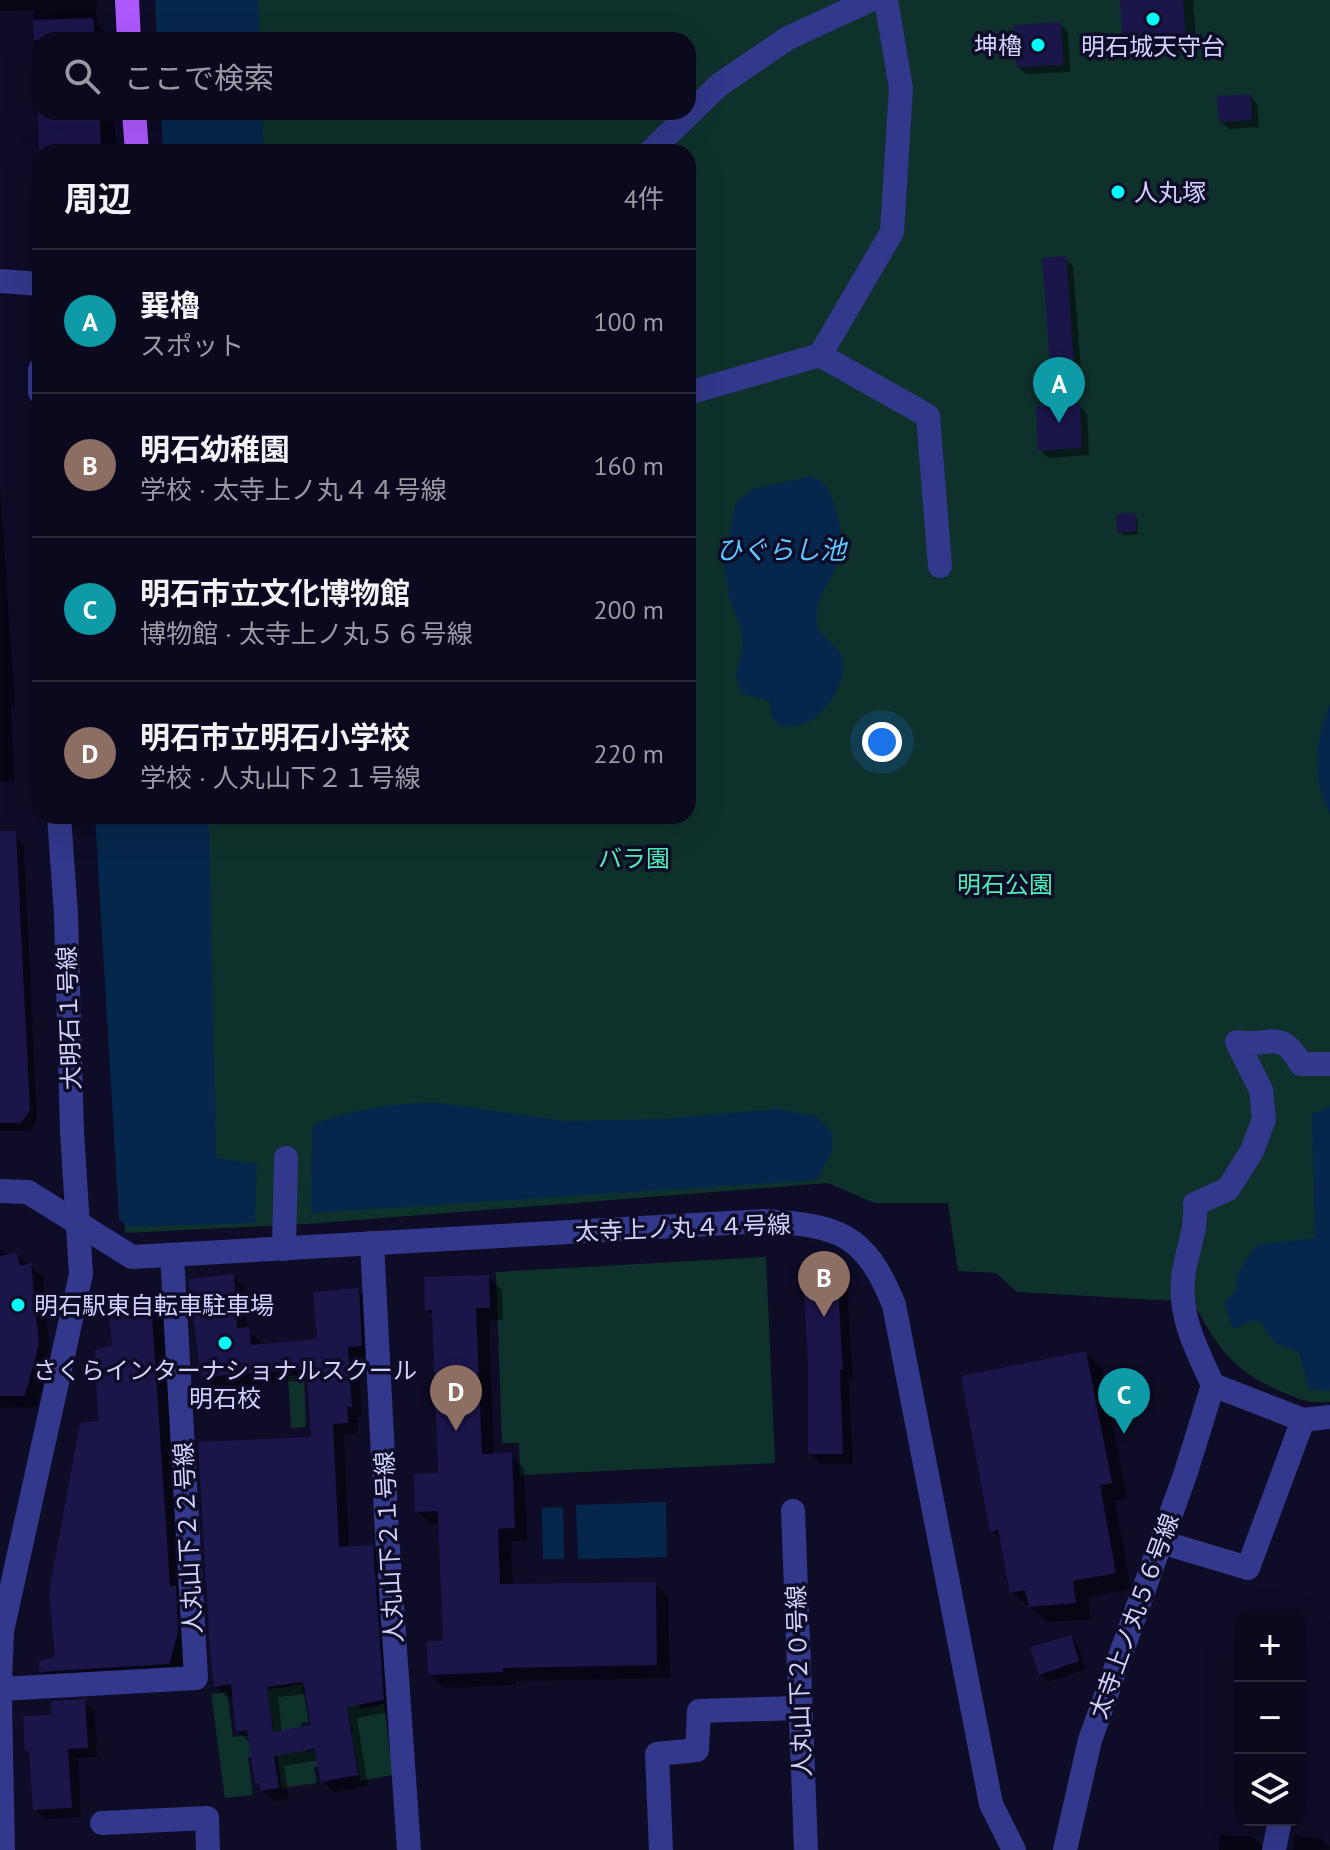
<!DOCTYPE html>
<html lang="ja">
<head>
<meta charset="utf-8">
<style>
	body { margin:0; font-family:"PT Sans","Noto Sans JP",sans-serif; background:#131226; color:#f1f3f6 }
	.controls { position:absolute; right:24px; bottom:24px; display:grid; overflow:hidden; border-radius:16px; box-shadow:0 8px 32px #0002 }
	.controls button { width:72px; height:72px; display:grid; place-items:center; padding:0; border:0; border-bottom:2px solid #2a2a3b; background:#0a091d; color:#f1f3f6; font:40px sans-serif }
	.you { position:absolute; left:882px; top:742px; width:28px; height:28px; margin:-20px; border:6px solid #fff; border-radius:50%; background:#1a73e8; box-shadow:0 0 0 12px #1a73e833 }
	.badge { display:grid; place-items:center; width:52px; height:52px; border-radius:50%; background:#00fdfa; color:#fff; font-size:26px; font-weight:700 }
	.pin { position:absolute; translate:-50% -66px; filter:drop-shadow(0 2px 4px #0008) }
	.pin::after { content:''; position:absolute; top:42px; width:28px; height:24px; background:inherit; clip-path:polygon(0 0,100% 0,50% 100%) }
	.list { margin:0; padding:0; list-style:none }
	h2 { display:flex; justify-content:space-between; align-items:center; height:104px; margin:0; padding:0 32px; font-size:34px }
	h2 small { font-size:26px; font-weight:400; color:#999aa4 }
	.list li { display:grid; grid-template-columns:52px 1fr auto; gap:24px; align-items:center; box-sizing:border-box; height:144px; padding:0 32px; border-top:2px solid #2a2a3b }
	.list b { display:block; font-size:30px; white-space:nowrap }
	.list p { margin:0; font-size:26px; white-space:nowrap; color:#999aa4 }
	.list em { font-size:26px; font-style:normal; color:#999aa4 }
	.icon { flex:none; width:44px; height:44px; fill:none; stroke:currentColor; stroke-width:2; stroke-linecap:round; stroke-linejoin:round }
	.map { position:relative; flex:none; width:1330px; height:1850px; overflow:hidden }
	.search { position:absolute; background:#0a091d; box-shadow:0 8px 32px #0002; left:32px; top:32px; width:664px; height:88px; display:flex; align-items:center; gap:20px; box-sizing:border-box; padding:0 28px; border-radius:24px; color:#999aa4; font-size:30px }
	.panel { position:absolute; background:#0a091d; box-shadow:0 8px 32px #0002; left:32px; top:144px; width:664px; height:680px; border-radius:24px }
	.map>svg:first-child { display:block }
	.green { fill:#0f312c }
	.water { fill:#06274c }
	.shadow { fill:#0007; fill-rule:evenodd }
	.building { fill:#1b164a; fill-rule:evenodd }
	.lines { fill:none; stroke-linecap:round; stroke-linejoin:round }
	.minor { stroke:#32388b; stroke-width:24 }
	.major { stroke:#ae59ff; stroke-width:24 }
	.poi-dot { fill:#00fdfa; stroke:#0e0c27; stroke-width:3 }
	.labels { text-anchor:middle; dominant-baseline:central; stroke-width:7; stroke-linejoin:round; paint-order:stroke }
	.poi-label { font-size:24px; fill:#d2d2ff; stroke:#0e0c27 }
	.park-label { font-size:24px; fill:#50edb4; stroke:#0e0c27 }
	.street-label { font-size:24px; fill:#d2d2ff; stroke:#0e0c27 }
	.water-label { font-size:26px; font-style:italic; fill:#60c7ff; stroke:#0e0c27 }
</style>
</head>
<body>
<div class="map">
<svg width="1330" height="1850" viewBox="0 0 1330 1850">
	<rect width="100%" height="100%" fill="#0e0c27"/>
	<g class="green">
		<path d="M 161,0 L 1330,0 L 1330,1402 C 1310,1404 1301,1400 1282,1392 C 1234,1372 1217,1347 1193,1302 L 1017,1292 L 996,1273 L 958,1271 L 948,1203 L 874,1203 L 828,1183 L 306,1224 L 125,1233 L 102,816 L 688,816 L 688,152 L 169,152 L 167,112 L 688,112 L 688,40 L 163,40 Z"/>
		<polygon points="766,1257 775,1463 520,1475 519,1443 502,1443 496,1272"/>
		<polygon points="304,1375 306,1427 291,1428 288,1376"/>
		<polygon points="356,1681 361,1709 384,1704 393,1775 360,1781 355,1751 351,1752 348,1735 352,1733 343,1683"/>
		<polygon points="302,1684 309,1722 301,1723 306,1752 320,1750 323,1765 314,1767 317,1783 282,1788 267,1690"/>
		<polygon points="227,1692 233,1737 270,1732 273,1753 248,1757 253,1795 225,1798 211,1694"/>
	</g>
	<g class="water">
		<polygon points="155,0 258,0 260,40 157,40"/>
		<polygon points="161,112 262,112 263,152 163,152"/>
		<path d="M 811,476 C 814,478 819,479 822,482 C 835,492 846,544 840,558 C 832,579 815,598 817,622 C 819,639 836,642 841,656 C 851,678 826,714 806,723 C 798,726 790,726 782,727 L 772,718 L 769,701 L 741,693 L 736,675 L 743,643 L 740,625 L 730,601 L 723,562 L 736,502 L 753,489 Z"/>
		<path d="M 1330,703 L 1330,814 C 1311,776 1315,742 1330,703 Z"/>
		<polygon points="95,816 209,816 216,1158 257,1164 255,1223 128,1227 119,1219"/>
		<path d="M 434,1102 L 566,1121 L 661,1119 L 777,1109 L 815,1116 L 831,1130 L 833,1149 L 817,1180 L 311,1213 L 312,1126 C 345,1109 397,1104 434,1102 Z"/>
		<polygon points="1330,1106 1330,1391 1309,1389 1299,1352 1276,1344 1257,1319 1233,1329 1224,1303 1237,1289 1236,1275 1257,1245 1315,1238 1312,1114"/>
		<polygon points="666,1502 667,1557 578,1559 576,1505"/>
		<polygon points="563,1507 564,1559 543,1559 542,1508"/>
	</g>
	<g class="shadow">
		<polygon points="0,0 96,0 97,24 109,36 109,40 40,40 40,112 114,112 116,152 40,154 34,10 0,11"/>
		<polygon points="1122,0 1193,0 1197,50 1137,55 1125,42"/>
		<polygon points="1060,24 1068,32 1070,72 1026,74 1018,67"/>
		<polygon points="1250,96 1257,104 1259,127 1229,129 1221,122"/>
		<polygon points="1065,258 1073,266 1081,370 1060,372 1052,364"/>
		<polygon points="1079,406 1087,413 1089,455 1048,458 1040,450"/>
		<polygon points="0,486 15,706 11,706 14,781 0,781"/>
		<polygon points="1134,515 1137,518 1138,534 1123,535 1120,532"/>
		<polygon points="0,838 15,838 24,846 37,1119 30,1131 0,1131"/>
		<polygon points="0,1249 8,1257 17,1255 43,1277 50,1357 37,1407 0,1408"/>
		<polygon points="836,1275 847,1285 853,1380 849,1380 853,1464 821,1464 810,1454 810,1361"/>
		<path d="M 233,1276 L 244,1287 L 247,1330 L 260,1341 L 260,1346 L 319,1341 L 358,1290 L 369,1301 L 372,1357 L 358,1358 L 362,1417 L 357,1417 L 358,1433 L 344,1434 L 349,1549 L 372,1547 L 383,1559 L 394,1711 L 357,1718 L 368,1786 L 334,1792 L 322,1781 L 319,1760 L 284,1766 L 289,1799 L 274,1801 L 257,1783 L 249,1742 L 238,1731 L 234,1696 L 227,1697 L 216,1686 L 313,1438 L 310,1380 L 214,1388 L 202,1377 ZM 307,1694 L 313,1727 L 282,1732 L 278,1697 Z"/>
		<polygon points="488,1277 502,1290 503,1320 489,1321 494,1456 511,1455 524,1468 527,1541 511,1541 513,1586 655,1584 668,1598 670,1678 516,1681 516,1685 444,1688 430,1674 445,1642 440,1524 431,1524 417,1511 440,1475 434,1317 427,1310"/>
		<polygon points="151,1302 163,1314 182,1594 190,1645 181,1676 54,1683 41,1671 58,1659 115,1347"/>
		<polygon points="1086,1353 1102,1369 1127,1499 1115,1501 1131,1589 1088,1597 1091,1619 1047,1622 1012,1592 1002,1541 992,1531"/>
		<polygon points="1070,1637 1078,1645 1086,1669 1048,1682 1041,1674"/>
		<polygon points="84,1701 95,1712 97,1757 78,1758 81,1817 45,1819 34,1809 31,1754 27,1750 53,1717"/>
		<polygon points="1220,1835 1252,1837 1262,1846 1262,1850 1219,1850"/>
		<polygon points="1295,1835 1322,1839 1330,1847 1329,1850 1293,1850"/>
	</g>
	<g class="building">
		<polygon points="1120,0 1183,0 1186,39 1123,43"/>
		<polygon points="93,18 95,40 34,40 33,20"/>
		<polygon points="1061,22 1063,65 1016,67 1014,25"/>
		<polygon points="1250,94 1252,120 1219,122 1217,96"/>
		<polygon points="38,112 100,112 101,152 39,152"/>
		<polygon points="1066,256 1074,363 1050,365 1042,258"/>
		<polygon points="1080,404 1082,448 1038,451 1036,406"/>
		<polygon points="1135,513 1136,531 1118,533 1116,514"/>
		<polygon points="0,831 16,831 30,1110 21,1123 0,1123"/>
		<polygon points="17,1253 20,1266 31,1263 39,1344 25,1396 0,1396 0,1256"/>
		<polygon points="837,1273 843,1370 840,1370 843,1454 808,1454 808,1361 803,1274"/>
		<path d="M 234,1274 L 237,1328 L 249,1327 L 251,1345 L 317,1339 L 313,1292 L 359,1288 L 362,1346 L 348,1347 L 352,1407 L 347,1407 L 348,1423 L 333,1424 L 339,1547 L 373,1545 L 384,1700 L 347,1707 L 358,1775 L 321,1782 L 315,1749 L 274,1756 L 279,1788 L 260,1791 L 259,1783 L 255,1784 L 247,1730 L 236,1732 L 231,1684 L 214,1687 L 210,1652 L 198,1442 L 311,1437 L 307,1369 L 201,1377 L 188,1279 ZM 303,1682 L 311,1725 L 273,1732 L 267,1687 Z"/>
		<polygon points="489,1275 490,1308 476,1308 482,1454 512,1453 515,1528 498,1529 500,1584 656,1582 657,1665 503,1668 503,1672 428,1675 427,1641 443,1641 438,1511 415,1512 414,1474 438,1473 432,1310 425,1310 424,1277"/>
		<polygon points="151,1300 170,1586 176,1586 178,1632 169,1664 39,1672 39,1661 55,1657 49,1592 80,1423 98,1421 95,1350 112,1345 108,1302"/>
		<polygon points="1086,1351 1112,1483 1100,1485 1116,1573 1073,1581 1076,1603 1029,1607 1025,1590 1010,1593 998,1530 990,1532 961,1376"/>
		<polygon points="1071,1635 1079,1661 1039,1675 1030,1647"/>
		<polygon points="85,1699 88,1748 68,1749 72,1808 33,1810 29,1751 25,1751 23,1716 51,1715 51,1701"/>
	</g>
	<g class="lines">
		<g class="minor">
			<polyline points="650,152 719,85 788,38 870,0"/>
			<polyline points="0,281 40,284"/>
			<polyline points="820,355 928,416 940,566"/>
			<polyline points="40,370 40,392"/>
			<polyline points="688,393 820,355 892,232 901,88 886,0"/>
			<path d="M 1330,1064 L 1301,1064 C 1279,1027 1272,1048 1237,1042 L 1261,1090 L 1264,1119 L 1252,1151 L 1228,1189 L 1195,1204 C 1197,1228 1188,1248 1184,1271 C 1177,1314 1196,1348 1213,1385 L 1303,1420 L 1330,1417"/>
			<path d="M 0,1191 L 28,1192 L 132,1257 L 764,1221 C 838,1225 865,1233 894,1305 L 991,1804 L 1014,1850"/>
			<polyline points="372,1243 387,1534 409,1850"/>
			<polyline points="284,1249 286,1158"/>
			<polyline points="793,1511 806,1850"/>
			<polyline points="1161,1542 1248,1568 1303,1420"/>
			<polyline points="0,1683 2,1631 81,1274 72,1131 66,914 59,816"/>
			<polyline points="0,1689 196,1678 172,1255"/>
			<polyline points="0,1701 3,1850"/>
			<polyline points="102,1823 207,1818 208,1850"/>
			<polyline points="661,1850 657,1754 697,1750 699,1711 800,1708"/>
			<polyline points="1065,1850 1090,1740 1186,1472 1213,1385"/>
			<polyline points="1274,1850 1280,1820"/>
		</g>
		<g class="major">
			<polyline points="127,0 129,40"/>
			<polyline points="134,112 137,152"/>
		</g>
	</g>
	<g class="poi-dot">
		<circle cx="1153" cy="19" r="8"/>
		<circle cx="1038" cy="45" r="8"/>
		<circle cx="1118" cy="192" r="8"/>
		<circle cx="18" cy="1305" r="8"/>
		<circle cx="225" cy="1343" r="8"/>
	</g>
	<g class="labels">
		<g class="poi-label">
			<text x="1022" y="45" text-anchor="end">坤櫓</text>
			<text x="1153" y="46">明石城天守台</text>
			<text x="1134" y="192" text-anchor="start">人丸塚</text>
			<text x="34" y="1305" text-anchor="start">明石駅東自転車駐車場</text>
			<text x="225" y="1370">さくらインターナショナルスクール<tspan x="225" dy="28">明石校</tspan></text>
		</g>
		<g class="park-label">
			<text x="634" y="858">バラ園</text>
			<text x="1005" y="884">明石公園</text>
		</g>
		<g class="street-label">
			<text transform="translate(69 1018) rotate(-92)">大明石１号線</text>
			<text transform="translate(683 1228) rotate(-2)">太寺上ノ丸４４号線</text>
			<text transform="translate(188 1538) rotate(-93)">人丸山下２２号線</text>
			<text transform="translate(389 1547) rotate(-93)">人丸山下２１号線</text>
			<text transform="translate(1134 1616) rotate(-70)">太寺上ノ丸５６号線</text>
			<text transform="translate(799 1681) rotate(-92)">人丸山下２０号線</text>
		</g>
		<g class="water-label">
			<text x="781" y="549">ひぐらし池</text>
		</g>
	</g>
</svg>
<div class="controls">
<button>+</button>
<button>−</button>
<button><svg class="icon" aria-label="layers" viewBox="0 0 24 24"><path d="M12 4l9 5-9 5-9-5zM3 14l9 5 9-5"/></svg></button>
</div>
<div class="you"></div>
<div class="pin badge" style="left:1059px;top:423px;background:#0f9aa8">A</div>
<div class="pin badge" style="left:824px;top:1317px;background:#8d6e63">B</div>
<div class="pin badge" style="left:1124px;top:1434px;background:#0f9aa8">C</div>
<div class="pin badge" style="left:456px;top:1431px;background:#8d6e63">D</div>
<div class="search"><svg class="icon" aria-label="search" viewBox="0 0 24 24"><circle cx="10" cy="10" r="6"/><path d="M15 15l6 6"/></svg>ここで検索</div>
<section class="panel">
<h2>周辺<small>4件</small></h2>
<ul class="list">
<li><span class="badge" style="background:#0f9aa8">A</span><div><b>巽櫓</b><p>スポット</p></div><em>100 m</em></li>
<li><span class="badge" style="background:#8d6e63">B</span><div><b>明石幼稚園</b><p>学校 · 太寺上ノ丸４４号線</p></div><em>160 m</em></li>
<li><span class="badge" style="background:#0f9aa8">C</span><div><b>明石市立文化博物館</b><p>博物館 · 太寺上ノ丸５６号線</p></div><em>200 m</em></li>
<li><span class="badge" style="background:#8d6e63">D</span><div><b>明石市立明石小学校</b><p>学校 · 人丸山下２１号線</p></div><em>220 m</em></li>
</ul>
</section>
</div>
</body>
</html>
